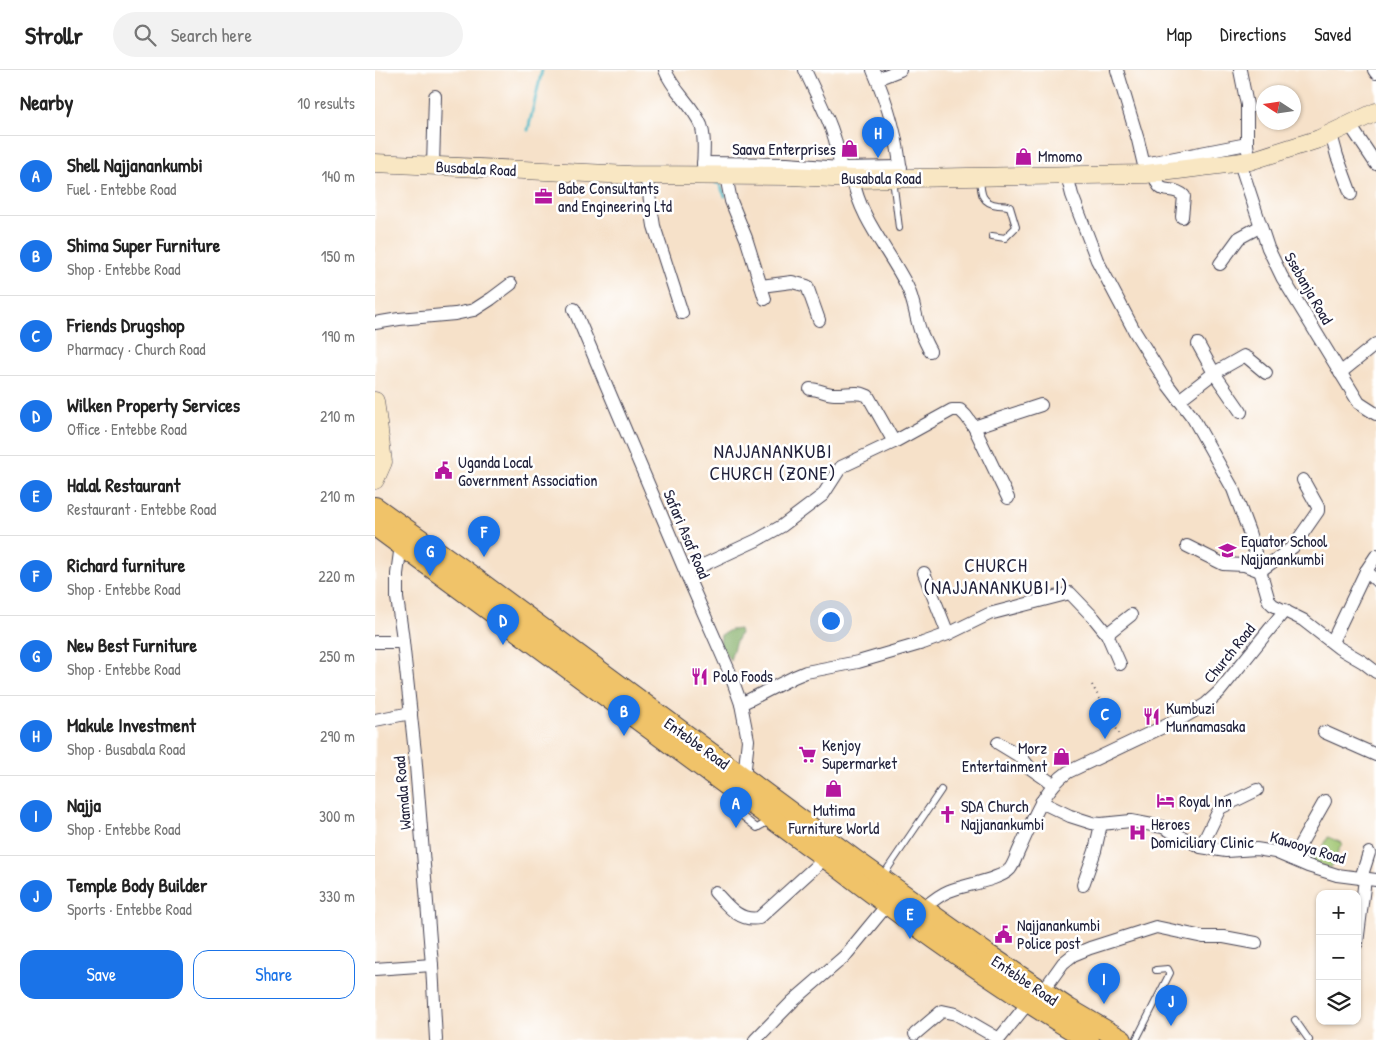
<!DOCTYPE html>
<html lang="en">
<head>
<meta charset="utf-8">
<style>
	body { margin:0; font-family:"Patrick Hand",sans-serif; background:#f2f2f2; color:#222 }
	.controls { position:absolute; right:15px; bottom:15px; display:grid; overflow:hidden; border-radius:10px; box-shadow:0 1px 4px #0004 }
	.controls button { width:45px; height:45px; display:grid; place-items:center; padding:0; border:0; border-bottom:1px solid #e0e0e0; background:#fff; color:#222; font:25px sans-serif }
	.compass { position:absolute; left:881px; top:15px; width:45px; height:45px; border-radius:50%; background:#fff; box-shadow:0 1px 4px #0004; rotate:282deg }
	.you { position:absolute; left:455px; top:550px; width:18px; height:18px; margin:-12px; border:4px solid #fff; border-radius:50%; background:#1a73e8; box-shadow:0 0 0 8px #1a73e833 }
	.badge { display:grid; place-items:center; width:32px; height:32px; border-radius:50%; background:#1a73e8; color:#fff; font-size:16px; font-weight:700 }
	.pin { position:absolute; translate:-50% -41px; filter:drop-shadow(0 1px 2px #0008) }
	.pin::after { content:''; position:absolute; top:26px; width:18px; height:15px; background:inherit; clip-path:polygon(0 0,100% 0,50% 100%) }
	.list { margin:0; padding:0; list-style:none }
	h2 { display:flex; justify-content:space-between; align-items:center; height:65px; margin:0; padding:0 20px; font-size:21px }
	h2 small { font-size:16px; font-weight:400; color:#767676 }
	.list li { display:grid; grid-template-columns:32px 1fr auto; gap:15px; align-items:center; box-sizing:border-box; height:80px; padding:0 20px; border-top:1px solid #e0e0e0 }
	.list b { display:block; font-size:19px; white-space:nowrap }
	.list p { margin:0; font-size:16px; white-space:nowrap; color:#767676 }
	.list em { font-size:16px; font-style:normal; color:#767676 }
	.actions { display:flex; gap:10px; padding:15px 20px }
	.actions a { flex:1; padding:11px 0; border:1px solid #1a73e8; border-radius:15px; text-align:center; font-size:18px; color:#1a73e8 }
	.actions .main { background:#1a73e8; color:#fff }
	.icon { flex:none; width:28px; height:28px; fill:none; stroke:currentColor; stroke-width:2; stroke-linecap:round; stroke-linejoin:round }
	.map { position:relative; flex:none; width:1001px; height:970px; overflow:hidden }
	header { display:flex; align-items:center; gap:30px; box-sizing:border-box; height:70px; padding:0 25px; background:#fff; border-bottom:1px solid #e0e0e0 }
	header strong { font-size:24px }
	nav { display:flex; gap:28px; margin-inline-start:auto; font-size:18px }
	.search { width:350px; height:45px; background:#f2f2f2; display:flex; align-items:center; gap:12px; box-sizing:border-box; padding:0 18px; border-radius:28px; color:#767676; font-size:19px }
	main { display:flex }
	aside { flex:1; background:#fff }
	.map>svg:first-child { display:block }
	.green { fill:#9ec46e; stroke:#607354 }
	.forest { fill:#7eaa61; stroke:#50664e }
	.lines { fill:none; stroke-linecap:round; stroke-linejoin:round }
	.stream { stroke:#4ab7c5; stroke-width:3 }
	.lane-casing { stroke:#423f50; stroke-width:8 }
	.street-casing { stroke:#423f50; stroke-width:14 }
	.secondary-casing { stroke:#423f50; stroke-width:19 }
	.primary-casing { stroke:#423f50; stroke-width:22 }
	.path { stroke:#423f50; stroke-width:2; stroke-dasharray:1 4; stroke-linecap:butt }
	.lane { stroke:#fff; stroke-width:6 }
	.street { stroke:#fff; stroke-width:12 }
	.secondary { stroke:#f9e7c3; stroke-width:18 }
	.primary { stroke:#f0c369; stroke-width:20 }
	.labels { text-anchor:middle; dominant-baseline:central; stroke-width:5; stroke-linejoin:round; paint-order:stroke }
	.poi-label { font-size:16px; fill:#22223b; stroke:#fff; text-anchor:start }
	.street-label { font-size:16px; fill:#22223b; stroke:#fff }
	.quarter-label { font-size:19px; letter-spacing:1px; fill:#22223b; stroke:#fff }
</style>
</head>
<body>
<header>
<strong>Strollr</strong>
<div class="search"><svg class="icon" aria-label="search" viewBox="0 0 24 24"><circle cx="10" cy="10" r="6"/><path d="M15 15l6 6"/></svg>Search here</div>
<nav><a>Map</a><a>Directions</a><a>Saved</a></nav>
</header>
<main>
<aside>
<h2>Nearby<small>10 results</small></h2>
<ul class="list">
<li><span class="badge">A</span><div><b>Shell Najjanankumbi</b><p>Fuel · Entebbe Road</p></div><em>140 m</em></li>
<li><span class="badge">B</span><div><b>Shima Super Furniture</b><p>Shop · Entebbe Road</p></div><em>150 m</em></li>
<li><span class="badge">C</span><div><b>Friends Drugshop</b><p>Pharmacy · Church Road</p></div><em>190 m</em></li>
<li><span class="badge">D</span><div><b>Wilken Property Services</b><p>Office · Entebbe Road</p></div><em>210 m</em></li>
<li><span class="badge">E</span><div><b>Halal Restaurant</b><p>Restaurant · Entebbe Road</p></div><em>210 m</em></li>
<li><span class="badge">F</span><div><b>Richard furniture</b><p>Shop · Entebbe Road</p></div><em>220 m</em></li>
<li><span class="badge">G</span><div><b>New Best Furniture</b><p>Shop · Entebbe Road</p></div><em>250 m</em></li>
<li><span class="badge">H</span><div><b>Makule Investment</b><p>Shop · Busabala Road</p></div><em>290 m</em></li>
<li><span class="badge">I</span><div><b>Najja</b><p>Shop · Entebbe Road</p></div><em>300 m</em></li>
<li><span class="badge">J</span><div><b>Temple Body Builder</b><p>Sports · Entebbe Road</p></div><em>330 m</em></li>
</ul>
<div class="actions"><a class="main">Save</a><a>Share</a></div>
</aside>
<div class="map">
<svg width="1001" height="970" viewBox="0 0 1001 970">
	<rect width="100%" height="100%" fill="#fff"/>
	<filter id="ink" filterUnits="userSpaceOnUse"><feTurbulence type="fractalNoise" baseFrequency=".02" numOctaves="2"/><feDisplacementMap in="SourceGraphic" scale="10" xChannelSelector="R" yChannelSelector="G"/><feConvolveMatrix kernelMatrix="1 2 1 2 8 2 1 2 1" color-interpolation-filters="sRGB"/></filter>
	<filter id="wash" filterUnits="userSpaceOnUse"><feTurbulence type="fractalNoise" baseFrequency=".0096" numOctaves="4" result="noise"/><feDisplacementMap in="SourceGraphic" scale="20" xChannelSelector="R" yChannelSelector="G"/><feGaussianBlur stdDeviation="1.12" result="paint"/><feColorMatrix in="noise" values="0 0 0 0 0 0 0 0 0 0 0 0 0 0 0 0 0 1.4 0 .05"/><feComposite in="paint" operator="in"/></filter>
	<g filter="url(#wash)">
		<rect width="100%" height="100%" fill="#f6e1c9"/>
		<polygon class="green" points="953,767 967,773 956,798 929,789 935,779 945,783"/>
		<polygon class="forest" points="364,559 365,563 360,574 355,590 345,576 346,565 355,560"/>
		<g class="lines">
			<g class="stream">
				<polyline points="153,60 167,0"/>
				<polyline points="151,109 158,109"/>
				<polyline points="341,113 344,113 350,126"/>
			</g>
		</g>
	</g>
	<g filter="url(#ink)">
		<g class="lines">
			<defs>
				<g id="lane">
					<path d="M 605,108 C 606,123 606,133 623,135 C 628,135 631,135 635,137 L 641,157 L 630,168 L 617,166"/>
					<polyline points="518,109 524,158"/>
					<polyline points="355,722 352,734 382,758 394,751"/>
					<polyline points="507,807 566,720"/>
					<polyline points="920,950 934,970"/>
					<polyline points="761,970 795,903 793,899 781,900"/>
				</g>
				<g id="street">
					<path d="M 290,0 C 298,21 317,34 326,55 C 331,69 328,87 328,101"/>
					<path d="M 430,0 C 444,32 463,62 465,98"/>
					<path d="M 498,0 C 512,32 523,69 526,104"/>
					<polyline points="742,0 763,70 771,104"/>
					<polyline points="865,0 872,35 872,74 873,81"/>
					<polyline points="999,0 1001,3"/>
					<polyline points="502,9 525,0"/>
					<polyline points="975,55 1001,94"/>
					<polyline points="956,64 962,86 976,124"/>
					<polyline points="328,93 412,94 465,98 526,97"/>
					<polyline points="865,93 893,178 907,207 984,333 1001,344"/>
					<polyline points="769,94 872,74"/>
					<polyline points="58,96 60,26"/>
					<path d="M 779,103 C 785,130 795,113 809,126 L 807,147"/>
					<polyline points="271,105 279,156 307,243"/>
					<polyline points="692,105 697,125 722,190 760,262 793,315 818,348 858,419 874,462 894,531 898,535 928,550 964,578 988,592 1001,602"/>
					<polyline points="351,106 356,131 371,168 390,229"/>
					<path d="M 478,109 C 485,149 514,180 532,216 C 539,230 540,245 545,260 C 548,267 551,274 555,281"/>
					<polyline points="845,194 864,168 886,156"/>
					<polyline points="386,216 417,212 432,216 444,250"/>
					<polyline points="199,239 311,503 355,603 366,634 373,670 369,707"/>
					<polyline points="0,253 24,249 80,244 99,240 116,229 136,214"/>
					<polyline points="823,274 839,303 866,342"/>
					<polyline points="965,303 1001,274"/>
					<path d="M 435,319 C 444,319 451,324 459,324 C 471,325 482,320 493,326 L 519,372"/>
					<polyline points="804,330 839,303 869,286 873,288 891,303"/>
					<polyline points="599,357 666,335"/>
					<polyline points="26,475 22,504 22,528 27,562 40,683 57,895 61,970"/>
					<polyline points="812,476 848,494 869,495 885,501 918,477 943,441 943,437 928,410"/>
					<polyline points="991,501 1001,510"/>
					<polyline points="311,503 382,470 407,456 448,425 466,397 519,372 577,340 585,340 591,346 599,357 633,428"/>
					<polyline points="549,503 573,564"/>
					<polyline points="732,564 745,594"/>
					<polyline points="0,572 28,572"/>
					<polyline points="957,572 991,501 1001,486"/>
					<polyline points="366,634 419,607 431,602 483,592 548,573 573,564 614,544 695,523 719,548 732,564 756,545"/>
					<polyline points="0,650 36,643"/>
					<polyline points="949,662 1001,685"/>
					<polyline points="623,673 646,687 655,698 678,714"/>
					<polyline points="666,732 695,746 717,753 726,754 756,751 788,757 826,777 845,738 882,720"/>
					<polyline points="826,777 851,781 881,779 900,782 933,796 962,805 1001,810"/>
					<polyline points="917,789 950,731"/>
					<polyline points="986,808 994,783"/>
					<polyline points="708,815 720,781 726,754"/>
					<path d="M 340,822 C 352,835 364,852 384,848 L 450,788"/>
					<path d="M 549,838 C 557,831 564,825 574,821 C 589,815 625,810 635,799 C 639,794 642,784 645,778 C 658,751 667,720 693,702 L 809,647 L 831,634 L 844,622 L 910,540"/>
					<polyline points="982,873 990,809"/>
					<polyline points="0,899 57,895"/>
					<polyline points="668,921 688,893 698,885 715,878 781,857 828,867 849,867 881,873"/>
					<polyline points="540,964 567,941 581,944 624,969 653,933"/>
					<polyline points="380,970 418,931 470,886 512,835"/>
				</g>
				<g id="secondary">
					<polyline points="0,93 255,105 415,106 478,109 771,104 875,91 944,69 1001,42"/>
					<polyline points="0,331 8,392 0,410"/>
				</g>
				<g id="primary">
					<polyline points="0,437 94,504 480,790 612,884 694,939 747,970"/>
					<path d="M 0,456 L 460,795 C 542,858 625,917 714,970"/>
				</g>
			</defs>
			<use href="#lane" class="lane-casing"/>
			<use href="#street" class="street-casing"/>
			<use href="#secondary" class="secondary-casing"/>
			<use href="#primary" class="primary-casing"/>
			<polyline class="path" points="717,615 745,665"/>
			<use href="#lane" class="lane"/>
			<use href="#street" class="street"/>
			<use href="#secondary" class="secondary"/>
			<use href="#primary" class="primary"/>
		</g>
	</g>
	<defs>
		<symbol id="shop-bare" viewBox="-9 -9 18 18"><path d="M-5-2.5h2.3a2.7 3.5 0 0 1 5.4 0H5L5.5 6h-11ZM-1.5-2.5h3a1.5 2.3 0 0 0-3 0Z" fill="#b5179e" stroke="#fff" stroke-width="2.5" paint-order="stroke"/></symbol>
		<symbol id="office-bare" viewBox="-9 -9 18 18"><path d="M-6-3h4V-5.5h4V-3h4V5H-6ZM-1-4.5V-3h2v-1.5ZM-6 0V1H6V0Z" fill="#b5179e" stroke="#fff" stroke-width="2.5" paint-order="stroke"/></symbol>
		<symbol id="civic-bare" viewBox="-9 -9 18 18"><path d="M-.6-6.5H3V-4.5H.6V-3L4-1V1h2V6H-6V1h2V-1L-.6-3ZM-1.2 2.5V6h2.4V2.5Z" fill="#b5179e" stroke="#fff" stroke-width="2.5" paint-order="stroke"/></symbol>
		<symbol id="school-bare" viewBox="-9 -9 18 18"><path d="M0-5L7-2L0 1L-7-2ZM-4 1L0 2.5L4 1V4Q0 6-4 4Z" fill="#b5179e" stroke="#fff" stroke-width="2.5" paint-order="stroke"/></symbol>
		<symbol id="restaurant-bare" viewBox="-9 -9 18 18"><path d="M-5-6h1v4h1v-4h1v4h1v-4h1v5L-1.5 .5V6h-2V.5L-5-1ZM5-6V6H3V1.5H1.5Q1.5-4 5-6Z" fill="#b5179e" stroke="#fff" stroke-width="2.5" paint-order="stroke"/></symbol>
		<symbol id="supermarket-bare" viewBox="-9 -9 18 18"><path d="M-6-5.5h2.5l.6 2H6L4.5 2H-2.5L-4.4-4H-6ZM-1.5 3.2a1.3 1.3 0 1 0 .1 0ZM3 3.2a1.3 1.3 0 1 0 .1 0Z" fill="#b5179e" stroke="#fff" stroke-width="2.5" paint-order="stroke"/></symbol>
		<symbol id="hotel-bare" viewBox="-9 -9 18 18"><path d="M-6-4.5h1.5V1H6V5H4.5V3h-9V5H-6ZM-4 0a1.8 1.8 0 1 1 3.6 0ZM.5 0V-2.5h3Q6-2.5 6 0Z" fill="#b5179e" stroke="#fff" stroke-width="2.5" paint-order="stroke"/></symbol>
		<symbol id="church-bare" viewBox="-9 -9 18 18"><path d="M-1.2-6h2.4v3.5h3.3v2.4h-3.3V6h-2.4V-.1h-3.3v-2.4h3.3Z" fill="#b5179e" stroke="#fff" stroke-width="2.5" paint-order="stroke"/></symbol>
		<symbol id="hospital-bare" viewBox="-9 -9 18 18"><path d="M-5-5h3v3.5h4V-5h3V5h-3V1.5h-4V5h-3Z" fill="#b5179e" stroke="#fff" stroke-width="2.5" paint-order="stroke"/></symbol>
	</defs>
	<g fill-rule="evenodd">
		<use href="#shop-bare" x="462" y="66" width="25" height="25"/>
		<use href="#shop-bare" x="636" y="74" width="25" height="25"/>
		<use href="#office-bare" x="156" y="114" width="25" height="25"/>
		<use href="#civic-bare" x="56" y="388" width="25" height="25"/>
		<use href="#school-bare" x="840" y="468" width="25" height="25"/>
		<use href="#restaurant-bare" x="312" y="594" width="25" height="25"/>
		<use href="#restaurant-bare" x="764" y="634" width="25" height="25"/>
		<use href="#supermarket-bare" x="420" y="672" width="25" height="25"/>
		<use href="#shop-bare" x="674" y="674" width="25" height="25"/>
		<use href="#shop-bare" x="446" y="706" width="25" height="25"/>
		<use href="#hotel-bare" x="778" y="718" width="25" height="25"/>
		<use href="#church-bare" x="560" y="732" width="25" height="25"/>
		<use href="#hospital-bare" x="750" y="750" width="25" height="25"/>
		<use href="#civic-bare" x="616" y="852" width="25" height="25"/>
	</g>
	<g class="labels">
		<g class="poi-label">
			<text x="461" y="79" text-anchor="end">Saava Enterprises</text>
			<text x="663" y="86">Mmomo</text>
			<text x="183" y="118">Babe Consultants<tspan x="183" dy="18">and Engineering Ltd</tspan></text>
			<text x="83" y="392">Uganda Local<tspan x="83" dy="18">Government Association</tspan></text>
			<text x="866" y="471">Equator School<tspan x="866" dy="18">Najjanankumbi</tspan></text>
			<text x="338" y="606">Polo Foods</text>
			<text x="791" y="638">Kumbuzi<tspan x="791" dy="18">Munnamasaka</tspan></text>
			<text x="447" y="675">Kenjoy<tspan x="447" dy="18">Supermarket</tspan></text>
			<text x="672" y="678" text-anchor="end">Morz<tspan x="672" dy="18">Entertainment</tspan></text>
			<text x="804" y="731">Royal Inn</text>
			<text x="586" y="736">SDA Church<tspan x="586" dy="18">Najjanankumbi</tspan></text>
			<text x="459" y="740" text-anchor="middle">Mutima<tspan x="459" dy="18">Furniture World</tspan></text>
			<text x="776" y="754">Heroes<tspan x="776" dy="18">Domiciliary Clinic</tspan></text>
			<text x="642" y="855">Najjanankumbi<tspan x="642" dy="18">Police post</tspan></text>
		</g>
		<g class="street-label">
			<text transform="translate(101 98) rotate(3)">Busabala Road</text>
			<text x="506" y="108">Busabala Road</text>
			<text transform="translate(934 218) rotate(60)">Ssebanja Road</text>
			<text transform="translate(312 464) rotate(67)">Safari Asaf Road</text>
			<text transform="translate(854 583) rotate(-51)">Church Road</text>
			<text transform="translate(322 673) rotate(36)">Entebbe Road</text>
			<text transform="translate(27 723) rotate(-95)">Wamala Road</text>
			<text transform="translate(933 777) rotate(17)">Kawooya Road</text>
			<text transform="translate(650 910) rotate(34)">Entebbe Road</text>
		</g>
		<g class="quarter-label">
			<text x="398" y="381">NAJJANANKUBI<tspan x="398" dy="22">CHURCH (ZONE)</tspan></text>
			<text x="621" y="495">CHURCH<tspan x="621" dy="22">(NAJJANANKUBI I)</tspan></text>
		</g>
	</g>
</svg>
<div class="controls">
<button>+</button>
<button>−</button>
<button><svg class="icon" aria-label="layers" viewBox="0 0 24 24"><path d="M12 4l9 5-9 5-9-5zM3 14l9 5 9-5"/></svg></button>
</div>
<svg class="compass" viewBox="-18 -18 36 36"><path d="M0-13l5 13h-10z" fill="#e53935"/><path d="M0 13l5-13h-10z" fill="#767676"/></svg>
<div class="you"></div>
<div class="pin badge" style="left:361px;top:758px">A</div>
<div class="pin badge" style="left:249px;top:666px">B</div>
<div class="pin badge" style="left:730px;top:669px">C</div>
<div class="pin badge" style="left:128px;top:575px">D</div>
<div class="pin badge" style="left:535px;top:869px">E</div>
<div class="pin badge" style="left:109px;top:487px">F</div>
<div class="pin badge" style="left:55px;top:506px">G</div>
<div class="pin badge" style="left:503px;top:88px">H</div>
<div class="pin badge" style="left:729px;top:934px">I</div>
<div class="pin badge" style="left:796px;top:956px">J</div>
</div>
</main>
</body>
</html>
